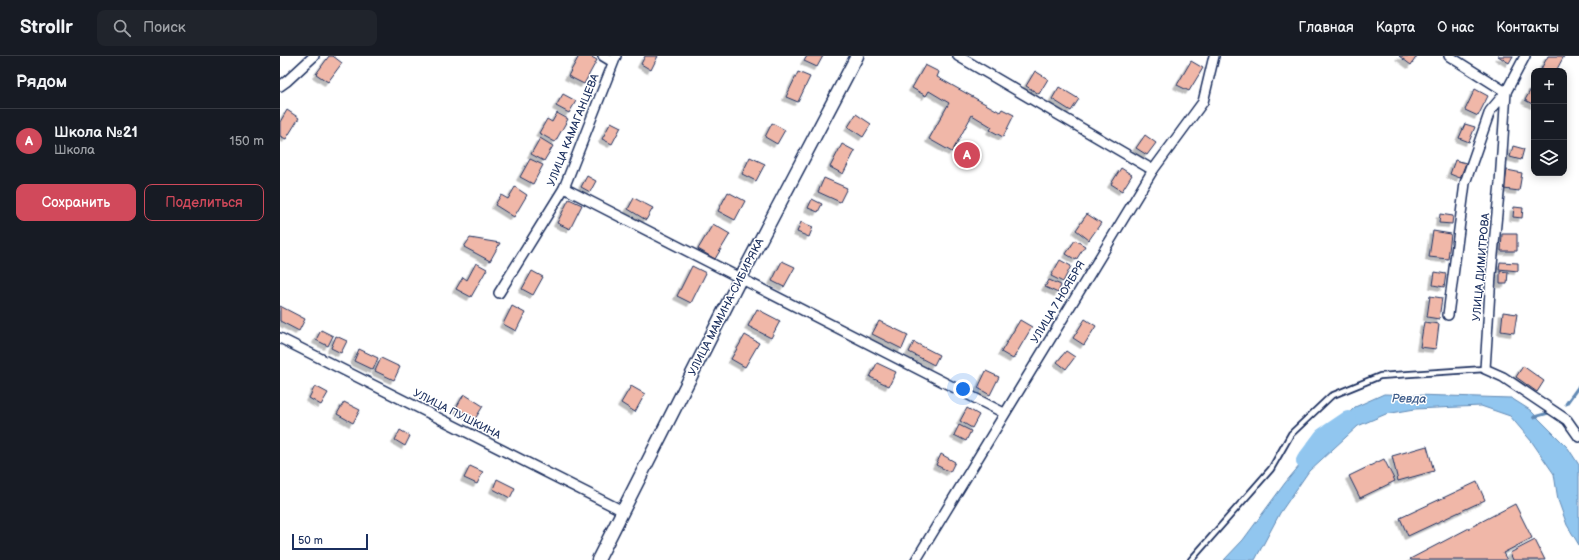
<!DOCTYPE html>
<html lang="ru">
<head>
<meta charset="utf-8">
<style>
	body { margin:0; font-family:"Balsamiq Sans",sans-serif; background:#20242c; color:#f1f3f6 }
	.controls { position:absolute; right:12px; top:12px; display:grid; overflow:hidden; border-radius:8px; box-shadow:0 2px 10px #0003 }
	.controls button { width:36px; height:36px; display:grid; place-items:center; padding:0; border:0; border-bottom:1px solid #363941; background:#171b24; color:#f1f3f6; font:20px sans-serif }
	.scale { position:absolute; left:12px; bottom:10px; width:76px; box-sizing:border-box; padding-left:4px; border:2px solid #1b2f5e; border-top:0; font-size:11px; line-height:14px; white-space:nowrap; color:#1b2f5e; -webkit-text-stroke:3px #fff; paint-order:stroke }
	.you { position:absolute; left:683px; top:333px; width:14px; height:14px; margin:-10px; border:3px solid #fff; border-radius:50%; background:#1a73e8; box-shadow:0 0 0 6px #1a73e833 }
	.badge { display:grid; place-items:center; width:26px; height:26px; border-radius:50%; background:#d1495b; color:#fff; font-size:13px; font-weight:700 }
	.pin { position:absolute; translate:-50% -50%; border:2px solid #fff; box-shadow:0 1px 4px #0006 }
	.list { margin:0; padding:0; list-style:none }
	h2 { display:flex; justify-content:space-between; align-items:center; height:52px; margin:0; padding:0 16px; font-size:17px }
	h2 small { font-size:13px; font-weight:400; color:#9ea1a6 }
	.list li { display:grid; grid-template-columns:26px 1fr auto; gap:12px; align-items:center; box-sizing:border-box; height:64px; padding:0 16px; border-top:1px solid #363941 }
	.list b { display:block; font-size:15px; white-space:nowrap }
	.list p { margin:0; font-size:13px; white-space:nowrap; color:#9ea1a6 }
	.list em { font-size:13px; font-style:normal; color:#9ea1a6 }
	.actions { display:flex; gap:8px; padding:12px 16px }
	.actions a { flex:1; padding:9px 0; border:1px solid #d1495b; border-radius:8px; text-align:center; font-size:14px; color:#d1495b }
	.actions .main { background:#d1495b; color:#fff }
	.icon { flex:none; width:22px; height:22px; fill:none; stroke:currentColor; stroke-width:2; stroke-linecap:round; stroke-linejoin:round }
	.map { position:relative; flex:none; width:1299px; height:504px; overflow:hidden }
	header { display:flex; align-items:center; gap:24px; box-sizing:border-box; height:56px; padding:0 20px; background:#171b24; border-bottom:1px solid #363941 }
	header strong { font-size:19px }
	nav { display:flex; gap:22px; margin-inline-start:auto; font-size:14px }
	.search { width:280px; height:36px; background:#20242c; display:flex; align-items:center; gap:10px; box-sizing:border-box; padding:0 14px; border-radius:8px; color:#9ea1a6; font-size:15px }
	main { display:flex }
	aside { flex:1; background:#171b24 }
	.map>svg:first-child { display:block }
	.water { fill:#91c6ef; stroke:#628ab5 }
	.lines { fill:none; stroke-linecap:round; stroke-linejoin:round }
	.stream { stroke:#628ab5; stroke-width:3 }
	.river { stroke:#91c6ef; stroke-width:18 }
	.building { fill:#f0b7a8; stroke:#1b2f5e; filter:url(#shadow) }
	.lane-casing { stroke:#1b2f5e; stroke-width:8 }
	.street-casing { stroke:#1b2f5e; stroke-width:12 }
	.secondary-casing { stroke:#1b2f5e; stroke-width:15 }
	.lane { stroke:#fff; stroke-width:4.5 }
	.street { stroke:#fff; stroke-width:9 }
	.secondary { stroke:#fff; stroke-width:12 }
	.labels { text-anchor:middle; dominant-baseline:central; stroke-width:3; stroke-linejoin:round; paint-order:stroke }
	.street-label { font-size:11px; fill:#1b2f5e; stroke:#fff }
	.water-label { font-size:12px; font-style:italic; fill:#3e5c8a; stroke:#fff }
</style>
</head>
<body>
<header>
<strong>Strollr</strong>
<div class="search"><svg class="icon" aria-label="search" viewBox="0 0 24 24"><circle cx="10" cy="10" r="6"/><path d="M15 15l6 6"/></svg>Поиск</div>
<nav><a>Главная</a><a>Карта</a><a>О нас</a><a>Контакты</a></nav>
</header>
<main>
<aside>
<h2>Рядом<small></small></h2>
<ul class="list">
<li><span class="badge">A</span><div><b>Школа №21</b><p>Школа</p></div><em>150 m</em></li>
</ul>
<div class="actions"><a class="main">Сохранить</a><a>Поделиться</a></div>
</aside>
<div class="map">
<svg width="1299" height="504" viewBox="0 0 1299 504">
	<defs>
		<filter id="shadow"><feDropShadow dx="-3.5" dy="3.5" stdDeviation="0" flood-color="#0004"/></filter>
	</defs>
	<rect width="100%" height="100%" fill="#fff"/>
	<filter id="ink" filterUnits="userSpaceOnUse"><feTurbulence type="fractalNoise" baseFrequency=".025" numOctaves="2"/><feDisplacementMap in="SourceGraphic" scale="8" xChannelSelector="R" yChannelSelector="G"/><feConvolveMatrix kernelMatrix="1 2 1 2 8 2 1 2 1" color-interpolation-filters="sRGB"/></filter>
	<g filter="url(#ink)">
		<polygon class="water" points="1104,338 1231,342 1250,354 1288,392 1299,409 1299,489 1287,469 1278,444 1274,418 1252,386 1230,360 1201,350 1135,353 1106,358 1078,370 1029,415 1000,457 975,504 944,504 963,484 1005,427 1040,385 1075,351"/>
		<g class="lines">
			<g class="stream">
				<polyline points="1286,348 1299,330"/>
				<polyline points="1254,361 1272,356"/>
			</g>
			<polyline class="river" points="1025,405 1043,381 1068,364"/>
		</g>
		<g class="building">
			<polygon points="49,0 53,0 62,7 48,26 36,18"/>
			<polygon points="299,0 310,0 317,4 304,28 288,20"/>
			<polygon points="365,0 378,0 371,14 361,8"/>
			<polygon points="527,0 543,0 537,11 524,5"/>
			<polygon points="1119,0 1137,0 1131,9"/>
			<polygon points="1218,0 1233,0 1229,7"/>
			<polygon points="1268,0 1284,0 1276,15 1266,15 1261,13"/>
			<polygon points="911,5 923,12 909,35 897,29"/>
			<polygon points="645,9 659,16 657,21 720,56 722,53 734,59 723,81 710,74 712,71 692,59 672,96 649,83 669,47 649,35 646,40 632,32"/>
			<polygon points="755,15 768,23 759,38 746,30"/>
			<polygon points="518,16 530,21 518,46 506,41"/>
			<polygon points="1254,28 1254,49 1245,44"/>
			<polygon points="779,31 799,43 791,55 772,43"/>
			<polygon points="1195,33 1208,40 1198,60 1185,54"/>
			<polygon points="283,38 296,45 289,57 276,50"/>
			<polygon points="7,54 19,62 6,83 0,80 0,66"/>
			<polygon points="277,57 288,63 275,86 259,77 267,63 272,66"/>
			<polygon points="576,58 591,68 583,81 568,71"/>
			<polygon points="331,66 341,71 332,88 322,83"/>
			<polygon points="492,67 505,74 497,88 485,81"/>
			<polygon points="1185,68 1195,71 1189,86 1179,82"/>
			<polygon points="865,79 876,87 867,99 856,92"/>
			<polygon points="260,82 273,90 264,105 251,98"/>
			<polygon points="562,88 575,95 563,118 550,111"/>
			<polygon points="1233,90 1244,93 1241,104 1230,101"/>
			<polygon points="470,101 485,108 476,125 462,118"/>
			<polygon points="250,103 263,109 253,128 240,121"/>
			<polygon points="1175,104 1186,107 1180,122 1170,118"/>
			<polygon points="841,112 852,119 842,135 831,128"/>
			<polygon points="1227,114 1242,117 1239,135 1224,133"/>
			<polygon points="307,120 316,125 310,136 301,131"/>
			<polygon points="544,122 567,132 560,146 538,136"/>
			<polygon points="235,131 247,139 234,161 215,149 221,139 228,143"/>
			<polygon points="448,136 465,145 455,164 438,155"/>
			<polygon points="354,142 373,152 366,164 348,153"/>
			<polygon points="289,143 302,149 290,173 277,167"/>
			<polygon points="532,143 542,148 538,156 528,152"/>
			<polygon points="1234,151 1243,152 1242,162 1233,161"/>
			<polygon points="807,158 821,167 809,184 796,174"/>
			<polygon points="1160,158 1173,160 1172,168 1159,167"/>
			<polygon points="521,166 533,171 529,181 517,176"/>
			<polygon points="433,168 450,178 435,203 418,193"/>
			<polygon points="1153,175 1171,178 1168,203 1149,201"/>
			<polygon points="1222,178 1237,178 1237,195 1221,195"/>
			<polygon points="190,182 220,187 210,205 184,191"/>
			<polygon points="795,184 805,190 796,204 786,198"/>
			<polygon points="780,204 791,210 783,226 771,220"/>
			<polygon points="502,205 515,211 504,231 492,225"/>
			<polygon points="1220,206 1238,207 1238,215 1219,213"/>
			<polygon points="196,207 207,213 191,241 176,233 183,221 187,224"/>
			<polygon points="412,210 426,217 411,247 397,240"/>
			<polygon points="252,215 263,221 253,239 242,233"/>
			<polygon points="1220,215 1228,216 1227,228 1220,228"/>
			<polygon points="1155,216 1166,218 1164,231 1153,229"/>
			<polygon points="769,224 781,229 778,237 765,231"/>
			<polygon points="1150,240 1162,242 1159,263 1147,261"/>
			<polygon points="0,250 25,263 19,275 0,265"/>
			<polygon points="232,250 245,257 236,275 223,268"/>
			<polygon points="477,253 500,265 491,282 468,270"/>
			<polygon points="1223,256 1237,258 1234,277 1221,275"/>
			<polygon points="805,263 816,270 804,289 793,282"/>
			<polygon points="740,264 752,271 733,303 721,296"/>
			<polygon points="599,265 628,279 622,293 592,278"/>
			<polygon points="1144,266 1159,268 1156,293 1140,291"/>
			<polygon points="41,274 53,280 48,290 36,284"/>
			<polygon points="465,279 479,287 465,311 451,303"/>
			<polygon points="56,280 67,285 61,297 51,292"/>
			<polygon points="634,286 659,299 654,309 629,296"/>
			<polygon points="79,293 98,302 93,314 74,305"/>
			<polygon points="786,295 795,301 786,313 777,306"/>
			<polygon points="101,302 120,311 114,324 95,315"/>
			<polygon points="597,307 616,316 609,330 590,321"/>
			<polygon points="1243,310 1264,325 1257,336 1236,321"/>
			<polygon points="706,315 719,321 710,339 698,332"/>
			<polygon points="35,330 48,337 41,349 29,342"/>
			<polygon points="351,330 365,338 355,356 341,347"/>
			<polygon points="184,338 203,350 195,363 176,352"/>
			<polygon points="64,346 80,354 73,367 57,358"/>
			<polygon points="687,352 699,359 692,372 680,365"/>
			<polygon points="679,369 691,375 686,385 674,379"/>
			<polygon points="120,374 130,380 125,390 115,384"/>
			<polygon points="1147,390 1154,415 1118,425 1112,400"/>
			<polygon points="661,398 675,406 670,416 656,409"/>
			<polygon points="1104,403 1115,425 1080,442 1069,420"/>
			<polygon points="190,410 203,416 197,428 184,422"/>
			<polygon points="217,423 235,432 230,442 213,433"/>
			<polygon points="1197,426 1205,444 1128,480 1120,462"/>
			<polygon points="1235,448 1252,482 1223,497 1227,504 1131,504 1130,503"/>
			<polygon points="1255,484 1265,504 1233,504 1230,497"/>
		</g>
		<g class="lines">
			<defs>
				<polyline id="lane" points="911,504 991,413 1011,378 1051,340 1100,320 1205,313"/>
				<g id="street">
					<polyline points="323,0 333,6"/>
					<polyline points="678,0 873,114"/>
					<polyline points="1245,0 1226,36 1220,127 1211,219 1205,313 1223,321 1287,364 1299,381"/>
					<polyline points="0,30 7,25 34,0"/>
					<polyline points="284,132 724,357"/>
					<polyline points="219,237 284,132 336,0"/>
					<polyline points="1168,259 1185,127 1210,55 1226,36 1169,0"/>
					<polyline points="0,282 343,455"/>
					<polyline points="636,504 873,114 923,46 934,0"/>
				</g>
				<polyline id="secondary" points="318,504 461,221 577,0"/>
			</defs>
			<use href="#lane" class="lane-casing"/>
			<use href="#street" class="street-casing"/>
			<use href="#secondary" class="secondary-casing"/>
			<use href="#lane" class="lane"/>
			<use href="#street" class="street"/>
			<use href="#secondary" class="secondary"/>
		</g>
	</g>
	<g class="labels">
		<g class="street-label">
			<text transform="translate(293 74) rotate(-68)">УЛИЦА КАМАГАНЦЕВА</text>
			<text transform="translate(1201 211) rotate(-85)">УЛИЦА ДИМИТРОВА</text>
			<text transform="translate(778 246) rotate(-59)">УЛИЦА 7 НОЯБРЯ</text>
			<text transform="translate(446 251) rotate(-63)">УЛИЦА МАМИНА-СИБИРЯКА</text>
			<text transform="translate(177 358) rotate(27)">УЛИЦА ПУШКИНА</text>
		</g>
		<g class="water-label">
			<text transform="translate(1129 343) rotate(1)">Ревда</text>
		</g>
	</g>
</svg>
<div class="controls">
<button>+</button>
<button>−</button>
<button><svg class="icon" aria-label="layers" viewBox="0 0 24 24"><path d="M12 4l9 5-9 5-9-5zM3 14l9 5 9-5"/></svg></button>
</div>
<div class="scale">50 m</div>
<div class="you"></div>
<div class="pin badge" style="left:687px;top:99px">A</div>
</div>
</main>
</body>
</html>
